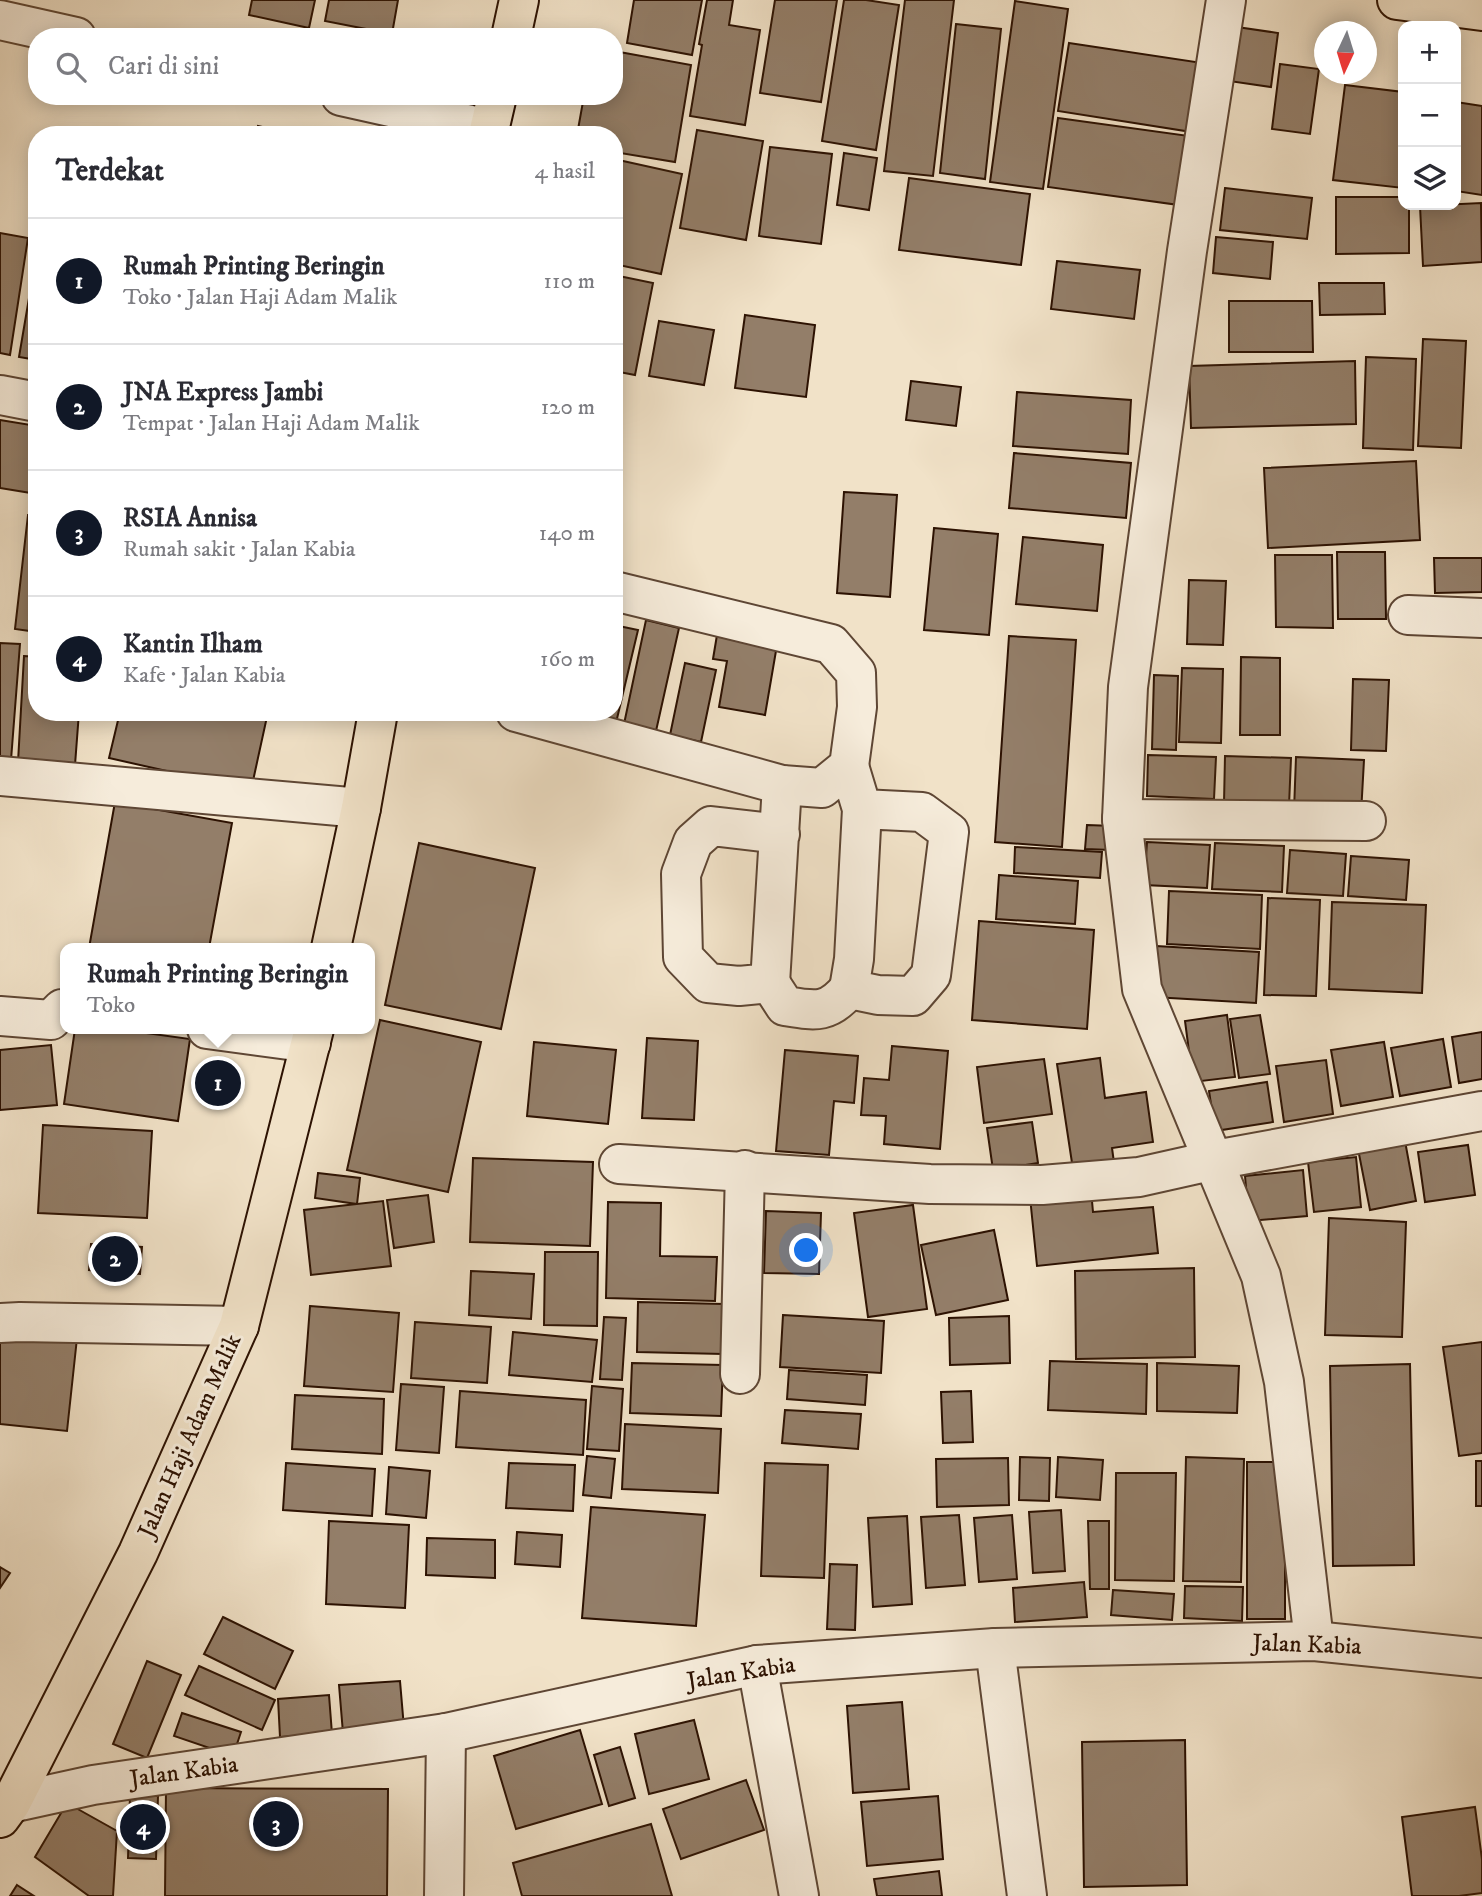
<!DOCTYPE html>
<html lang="id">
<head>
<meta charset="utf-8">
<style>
	body { margin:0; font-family:"IM FELL DW Pica",serif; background:#f2f2f3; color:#2b2b33 }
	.controls { position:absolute; right:21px; top:21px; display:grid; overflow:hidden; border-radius:14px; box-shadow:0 4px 18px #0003 }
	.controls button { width:63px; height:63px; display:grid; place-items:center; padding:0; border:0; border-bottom:2px solid #e1e1e2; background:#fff; color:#2b2b33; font:35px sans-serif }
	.compass { position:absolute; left:1314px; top:21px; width:63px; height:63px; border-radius:50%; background:#fff; box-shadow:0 4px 18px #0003; rotate:184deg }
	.you { position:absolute; left:807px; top:1251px; width:24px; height:24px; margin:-18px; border:5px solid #fff; border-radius:50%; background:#1a73e8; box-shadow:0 0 0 10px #1a73e833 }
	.badge { display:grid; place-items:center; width:46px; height:46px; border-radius:50%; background:#111827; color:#fff; font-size:23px; font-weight:700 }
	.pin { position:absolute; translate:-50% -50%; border:4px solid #fff; box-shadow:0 2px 7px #0006 }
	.popup { position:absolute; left:60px; top:943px; width:315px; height:91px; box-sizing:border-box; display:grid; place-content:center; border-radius:14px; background:#fff; filter:drop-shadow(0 2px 5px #0005); font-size:23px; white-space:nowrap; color:#7c7c81 }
	.popup b { font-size:26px; color:#2b2b33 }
	.popup::after { content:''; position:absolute; left:50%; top:100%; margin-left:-14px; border:14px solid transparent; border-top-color:#fff }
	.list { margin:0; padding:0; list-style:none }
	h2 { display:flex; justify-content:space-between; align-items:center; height:91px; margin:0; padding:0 28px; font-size:30px }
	h2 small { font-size:23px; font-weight:400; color:#7c7c81 }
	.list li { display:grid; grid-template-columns:46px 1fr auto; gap:21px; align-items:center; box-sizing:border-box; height:126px; padding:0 28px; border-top:2px solid #e1e1e2 }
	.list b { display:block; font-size:26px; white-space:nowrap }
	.list p { margin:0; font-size:23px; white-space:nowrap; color:#7c7c81 }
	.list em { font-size:23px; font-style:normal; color:#7c7c81 }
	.icon { flex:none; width:38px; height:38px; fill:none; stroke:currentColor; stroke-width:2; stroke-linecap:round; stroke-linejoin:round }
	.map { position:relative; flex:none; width:1482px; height:1896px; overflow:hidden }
	.search { position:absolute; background:#fff; box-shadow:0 4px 18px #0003; left:28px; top:28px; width:595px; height:77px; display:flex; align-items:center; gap:18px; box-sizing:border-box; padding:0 24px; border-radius:28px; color:#7c7c81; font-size:26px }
	.panel { position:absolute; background:#fff; box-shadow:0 4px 18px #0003; left:28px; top:126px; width:595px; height:595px; border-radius:28px }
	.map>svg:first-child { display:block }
	.building { fill:#937e69; stroke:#2d1202; stroke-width:2 }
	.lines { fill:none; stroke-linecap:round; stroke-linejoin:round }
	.minor-casing { stroke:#5e4634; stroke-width:42 }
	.major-casing { stroke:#2d1202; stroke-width:42 }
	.minor { stroke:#f6ecdb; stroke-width:38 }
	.major { stroke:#f1e2c8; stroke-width:38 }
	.labels { text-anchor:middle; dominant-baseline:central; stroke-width:6; stroke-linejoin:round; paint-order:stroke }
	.street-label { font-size:24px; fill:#2d1202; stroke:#f6ecdb }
</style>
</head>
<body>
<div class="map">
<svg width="1482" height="1896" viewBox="0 0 1482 1896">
	<rect width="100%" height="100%" fill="#f1e2c8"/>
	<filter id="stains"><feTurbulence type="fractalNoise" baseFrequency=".00286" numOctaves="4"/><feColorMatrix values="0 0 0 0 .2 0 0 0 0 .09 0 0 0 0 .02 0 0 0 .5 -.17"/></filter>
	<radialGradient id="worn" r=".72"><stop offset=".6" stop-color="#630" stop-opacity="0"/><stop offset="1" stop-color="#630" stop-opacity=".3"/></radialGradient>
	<g class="building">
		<polygon points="252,0 315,0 309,28 249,15"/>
		<polygon points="329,0 398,0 392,34 325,21"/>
		<polygon points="634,0 702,0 692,55 627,43"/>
		<polygon points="707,0 733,0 729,25 760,30 745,125 690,116 702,45 699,44"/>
		<polygon points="775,0 837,0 821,102 760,93"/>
		<polygon points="844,0 866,0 899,5 876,150 822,141"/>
		<polygon points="905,0 954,0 933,176 884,171"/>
		<polygon points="1015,1 1068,9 1043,189 990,182"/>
		<polygon points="956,24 1001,29 985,179 940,173"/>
		<polygon points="1237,27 1278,33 1271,87 1229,81"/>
		<polygon points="1069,43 1209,64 1198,133 1058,111"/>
		<polygon points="614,51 691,65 675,162 614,152 614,135 577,135 584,96 614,96"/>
		<polygon points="1280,64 1319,69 1310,134 1272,129"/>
		<polygon points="1345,85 1403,92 1403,188 1333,180"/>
		<polygon points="1456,102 1482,106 1482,195 1456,191"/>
		<polygon points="1058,118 1189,136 1179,205 1048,187"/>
		<polygon points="258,126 297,135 256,135"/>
		<polygon points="697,130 763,141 746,240 680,228"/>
		<polygon points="770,147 832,154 821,244 759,236"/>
		<polygon points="844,153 877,158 869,210 837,205"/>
		<polygon points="614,159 682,174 661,274 614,264"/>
		<polygon points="909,178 1030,194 1021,265 899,250"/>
		<polygon points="1225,188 1312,198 1307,239 1220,230"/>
		<polygon points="1336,197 1403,197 1403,205 1409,205 1409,253 1336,254"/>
		<polygon points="1481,203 1482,262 1423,266 1420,206"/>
		<polygon points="0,233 28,238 10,355 0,353"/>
		<polygon points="1216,237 1273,242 1270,279 1213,273"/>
		<polygon points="37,251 37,360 19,357"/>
		<polygon points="1057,261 1140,270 1134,319 1051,309"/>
		<polygon points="614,275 653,283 635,375 614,371"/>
		<polygon points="1319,283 1384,283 1385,314 1320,315"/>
		<polygon points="1229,301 1312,301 1313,352 1229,352"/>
		<polygon points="745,315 815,325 806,397 735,388"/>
		<polygon points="659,321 714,330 704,385 649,376"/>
		<polygon points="1423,339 1466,341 1461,448 1418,446"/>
		<polygon points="1366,357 1416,359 1413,450 1363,448"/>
		<polygon points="1355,361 1356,424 1191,428 1189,366"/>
		<polygon points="911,381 961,387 956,426 906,420"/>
		<polygon points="1017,392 1131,400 1128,454 1013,446"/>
		<polygon points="0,420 37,426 37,494 0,488"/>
		<polygon points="1014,453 1131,463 1126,518 1009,508"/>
		<polygon points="1416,461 1420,540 1268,548 1264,468"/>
		<polygon points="844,492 897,495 890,597 837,593"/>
		<polygon points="28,515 37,516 37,632 15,629"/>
		<polygon points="934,528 998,534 989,635 924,630"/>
		<polygon points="1023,537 1103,545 1097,611 1016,604"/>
		<polygon points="1337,552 1385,552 1386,619 1338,619"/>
		<polygon points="1275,555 1332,555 1333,628 1276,627"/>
		<polygon points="1434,558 1482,558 1482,592 1435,593"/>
		<polygon points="1189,580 1226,581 1223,645 1187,644"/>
		<polygon points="646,620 679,628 656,731 624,724"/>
		<polygon points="614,625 638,630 615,727 553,712 614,712"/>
		<polygon points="717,635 777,645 765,715 719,707 727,661 713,659"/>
		<polygon points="1009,636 1076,640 1062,847 995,842"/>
		<polygon points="0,643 20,644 11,760 0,759"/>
		<polygon points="24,656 37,657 37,712 79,712 75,765 18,762"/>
		<polygon points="1241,657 1280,658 1280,735 1240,735"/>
		<polygon points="685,663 716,670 701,742 670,735"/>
		<polygon points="1182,668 1223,669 1221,743 1179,742"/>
		<polygon points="1154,675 1178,676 1176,750 1152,749"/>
		<polygon points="1353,679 1389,680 1386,751 1351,750"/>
		<polygon points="120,712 268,712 251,790 109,758"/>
		<polygon points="1148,755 1216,757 1214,799 1147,796"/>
		<polygon points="1225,756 1291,758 1289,806 1224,803"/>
		<polygon points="1296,757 1364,760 1361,814 1294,811"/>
		<polygon points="115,802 232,823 209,948 89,948"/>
		<polygon points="1087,825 1113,826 1111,850 1085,849"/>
		<polygon points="1147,842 1210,845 1207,888 1144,885"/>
		<polygon points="419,843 535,868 501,1029 385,1005"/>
		<polygon points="1215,843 1284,846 1282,892 1212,889"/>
		<polygon points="1015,847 1102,852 1100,878 1014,873"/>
		<polygon points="1290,850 1346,854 1343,896 1287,893"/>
		<polygon points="1351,856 1409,860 1406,900 1348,896"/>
		<polygon points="999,875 1078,881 1075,924 996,919"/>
		<polygon points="1169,891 1262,895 1260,949 1167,944"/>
		<polygon points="1268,898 1320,900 1316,996 1264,995"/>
		<polygon points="1332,902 1426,905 1422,993 1329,989"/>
		<polygon points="979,921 1094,930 1087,1029 972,1020"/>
		<polygon points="1156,946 1259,952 1256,1003 1153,997"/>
		<polygon points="1227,1015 1235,1077 1193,1082 1185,1021"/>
		<polygon points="1260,1015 1270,1074 1239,1078 1230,1019"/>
		<polygon points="380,1020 481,1042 448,1192 347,1170"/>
		<polygon points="75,1029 117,1029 190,1039 178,1121 64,1104"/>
		<polygon points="1482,1032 1482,1079 1459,1083 1452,1037"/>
		<polygon points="647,1038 698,1041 694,1120 642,1118"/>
		<polygon points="1443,1039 1451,1087 1400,1096 1391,1048"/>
		<polygon points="534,1042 616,1050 608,1124 527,1116"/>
		<polygon points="1384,1042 1393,1097 1341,1106 1331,1050"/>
		<polygon points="51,1045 57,1105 0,1110 0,1050"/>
		<polygon points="892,1046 948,1051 940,1149 884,1144 886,1116 861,1115 864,1078 889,1080"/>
		<polygon points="785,1050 858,1056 854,1103 834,1101 829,1155 776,1151"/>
		<polygon points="1100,1058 1105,1098 1146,1092 1153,1142 1112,1148 1115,1170 1074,1176 1057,1064"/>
		<polygon points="1044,1059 1052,1114 984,1123 977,1067"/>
		<polygon points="1326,1060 1333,1114 1284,1122 1276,1066"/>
		<polygon points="1267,1082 1273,1122 1215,1131 1209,1091"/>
		<polygon points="1032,1122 1038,1163 993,1170 987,1128"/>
		<polygon points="43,1125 152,1131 147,1218 38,1213"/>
		<polygon points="1405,1141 1416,1201 1370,1210 1358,1149"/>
		<polygon points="1468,1145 1475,1195 1425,1202 1418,1152"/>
		<polygon points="1356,1157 1361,1207 1314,1212 1308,1162"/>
		<polygon points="473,1158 593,1162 590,1246 470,1242"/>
		<polygon points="1303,1170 1307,1216 1249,1221 1245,1176"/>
		<polygon points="318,1173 360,1178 357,1204 315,1198"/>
		<polygon points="1091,1190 1093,1212 1153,1207 1158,1253 1037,1266 1030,1197"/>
		<polygon points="428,1195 434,1242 394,1248 387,1200"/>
		<polygon points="383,1201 391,1266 311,1275 304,1210"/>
		<polygon points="608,1202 661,1203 660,1256 717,1257 715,1301 606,1298"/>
		<polygon points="913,1205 927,1309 868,1317 854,1213"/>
		<polygon points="766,1211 821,1213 819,1274 764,1273"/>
		<polygon points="1329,1218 1406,1222 1402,1337 1325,1335"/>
		<polygon points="994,1230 1008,1300 936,1315 921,1245"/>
		<polygon points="91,1244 142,1247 140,1274 89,1270"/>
		<polygon points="545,1252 598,1252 597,1326 544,1325"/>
		<polygon points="1194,1268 1195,1357 1076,1359 1075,1271"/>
		<polygon points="471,1271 534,1274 531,1319 469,1315"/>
		<polygon points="638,1302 724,1304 723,1354 637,1352"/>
		<polygon points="310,1306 399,1313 393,1392 304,1386"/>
		<polygon points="783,1315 884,1321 881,1373 780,1367"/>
		<polygon points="1009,1316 1010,1363 950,1365 949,1318"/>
		<polygon points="604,1317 626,1318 622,1380 600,1379"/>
		<polygon points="415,1322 491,1327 487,1383 411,1378"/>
		<polygon points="0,1330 77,1338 67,1431 0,1424"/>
		<polygon points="513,1332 597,1340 592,1382 509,1375"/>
		<polygon points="1482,1342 1482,1453 1459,1456 1443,1347"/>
		<polygon points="1050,1361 1147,1364 1146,1414 1048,1410"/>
		<polygon points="632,1363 723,1365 721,1416 630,1413"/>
		<polygon points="1157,1363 1239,1366 1237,1413 1157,1411"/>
		<polygon points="1410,1364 1414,1565 1333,1566 1330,1366"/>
		<polygon points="789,1370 867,1375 865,1405 787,1399"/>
		<polygon points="401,1384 444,1387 439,1453 396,1450"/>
		<polygon points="592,1386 623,1389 619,1451 587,1449"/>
		<polygon points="460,1391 586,1400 583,1455 456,1447"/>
		<polygon points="971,1391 973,1442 943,1443 941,1392"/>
		<polygon points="295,1395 384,1399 382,1454 292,1449"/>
		<polygon points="785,1410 861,1414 858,1449 782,1443"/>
		<polygon points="625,1424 721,1429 718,1493 622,1489"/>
		<polygon points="587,1456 615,1459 611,1498 583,1495"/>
		<polygon points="1020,1457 1050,1458 1049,1501 1019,1500"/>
		<polygon points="1058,1457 1103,1460 1100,1500 1056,1497"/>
		<polygon points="1186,1457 1244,1459 1241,1582 1183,1581"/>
		<polygon points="1008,1458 1009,1505 937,1507 936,1459"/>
		<rect x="1476" y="1461" width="6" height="45"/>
		<rect x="1247" y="1462" width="38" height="157"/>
		<polygon points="286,1463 375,1469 372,1516 283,1510"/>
		<polygon points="509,1463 575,1465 573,1511 506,1508"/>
		<polygon points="765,1463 828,1465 824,1578 761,1576"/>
		<polygon points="389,1467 430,1471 426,1518 386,1514"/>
		<polygon points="1116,1473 1176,1473 1174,1581 1115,1580"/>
		<polygon points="591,1507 705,1515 696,1626 582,1618"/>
		<polygon points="1061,1510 1065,1571 1033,1573 1029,1512"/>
		<polygon points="959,1515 965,1585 926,1588 921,1517"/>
		<polygon points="1012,1515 1017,1579 979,1582 974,1518"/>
		<polygon points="907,1516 912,1604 873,1607 868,1518"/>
		<polygon points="329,1521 409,1525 405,1608 326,1604"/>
		<polygon points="1088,1521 1109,1521 1109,1589 1090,1589"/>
		<polygon points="517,1532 562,1535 560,1567 515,1564"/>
		<polygon points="427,1538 495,1540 495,1578 426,1575"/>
		<polygon points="830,1564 857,1565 855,1630 827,1629"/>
		<polygon points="0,1567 10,1573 0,1588"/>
		<polygon points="1084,1582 1087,1617 1015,1622 1013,1588"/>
		<polygon points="1185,1586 1243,1587 1242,1621 1184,1618"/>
		<polygon points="1113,1590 1174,1594 1172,1620 1111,1615"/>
		<polygon points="223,1617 293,1651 275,1689 204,1654"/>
		<polygon points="147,1661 181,1675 147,1758 113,1744"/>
		<polygon points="199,1666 275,1700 262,1730 185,1695"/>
		<polygon points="400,1681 404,1728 343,1733 339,1685"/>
		<polygon points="329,1695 332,1734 280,1737 278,1699"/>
		<polygon points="902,1702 909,1789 853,1793 847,1706"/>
		<polygon points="182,1713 241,1732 233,1756 174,1736"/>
		<polygon points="694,1720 709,1779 649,1794 635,1734"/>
		<polygon points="580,1730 602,1804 516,1829 494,1756"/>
		<polygon points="1185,1740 1187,1885 1084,1887 1082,1742"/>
		<polygon points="620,1747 635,1798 609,1806 594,1755"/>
		<polygon points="746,1780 764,1830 681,1859 663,1809"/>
		<polygon points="166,1788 388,1789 387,1896 165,1896"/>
		<polygon points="130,1795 158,1796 156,1859 128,1858"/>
		<polygon points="938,1796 943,1859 867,1866 861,1802"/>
		<polygon points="67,1803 117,1831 113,1896 89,1896 35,1857"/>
		<polygon points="1475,1807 1482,1859 1482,1893 1459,1896 1412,1896 1402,1817"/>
		<polygon points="651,1824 672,1896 522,1896 513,1863"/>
		<polygon points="939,1871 942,1896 877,1896 874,1879"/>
		<polygon points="17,1885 34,1896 10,1896"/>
	</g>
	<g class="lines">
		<defs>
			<g id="minor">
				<polyline points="1226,0 1187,251 1128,687 1122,819 1142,989 1261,1276 1284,1382 1314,1641"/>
				<polyline points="0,20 76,37"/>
				<polyline points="341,96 489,129"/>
				<polyline points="0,395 37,402"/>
				<polyline points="1408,615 1482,618"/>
				<polyline points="516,712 782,785 822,788 849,766 857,707 856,673 831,644 614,591"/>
				<polyline points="849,766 862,809 854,959 849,989 878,995 913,996 931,975 949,832 922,812 862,809"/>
				<polyline points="0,776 361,808"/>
				<polyline points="1122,819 1366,821"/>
				<polyline points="780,834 711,826 693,842 681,874 683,957 708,983 739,986 770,983 782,785"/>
				<path d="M 770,983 L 785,1006 C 816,1011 828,1014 849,989"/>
				<polyline points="0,1016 51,1020 62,1009 66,1010"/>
				<polyline points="207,1029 311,1043"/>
				<polyline points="619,1164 930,1184 1042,1185 1139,1177 1215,1160 1482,1111"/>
				<polyline points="0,1323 20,1322 239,1326"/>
				<polyline points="740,1374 745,1170"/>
				<polyline points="995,1648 1027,1896"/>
				<polyline points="757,1665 799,1896"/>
				<polyline points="11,1803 93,1785 446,1733 757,1665 995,1648 1314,1641 1482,1658"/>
				<polyline points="444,1896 446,1733"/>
			</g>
			<g id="major">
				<polyline points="1397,0 1482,11"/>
				<polyline points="511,37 519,0"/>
				<polyline points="488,135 497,96"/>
				<polyline points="331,948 361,808 378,712"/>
				<polyline points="0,1818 11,1803 138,1553 239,1326 314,1029"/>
			</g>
		</defs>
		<use href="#minor" class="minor-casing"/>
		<use href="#major" class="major-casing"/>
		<use href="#minor" class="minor"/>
		<use href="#major" class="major"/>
	</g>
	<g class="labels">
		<g class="street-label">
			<text transform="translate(190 1436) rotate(-66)">Jalan Haji Adam Malik</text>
			<text transform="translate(1307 1645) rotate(2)">Jalan Kabia</text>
			<text transform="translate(741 1673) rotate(-9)">Jalan Kabia</text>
			<text transform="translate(184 1772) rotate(-8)">Jalan Kabia</text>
		</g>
	</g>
	<rect width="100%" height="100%" filter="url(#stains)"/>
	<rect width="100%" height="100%" fill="url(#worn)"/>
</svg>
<div class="controls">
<button>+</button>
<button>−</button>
<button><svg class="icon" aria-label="layers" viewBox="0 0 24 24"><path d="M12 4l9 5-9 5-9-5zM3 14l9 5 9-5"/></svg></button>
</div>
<svg class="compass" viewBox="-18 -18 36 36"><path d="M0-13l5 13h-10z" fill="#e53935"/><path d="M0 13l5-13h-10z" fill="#7c7c81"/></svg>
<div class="you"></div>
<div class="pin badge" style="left:218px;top:1083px">1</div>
<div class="popup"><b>Rumah Printing Beringin</b>Toko</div>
<div class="pin badge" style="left:115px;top:1259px">2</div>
<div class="pin badge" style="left:276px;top:1824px">3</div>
<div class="pin badge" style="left:143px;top:1827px">4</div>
<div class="search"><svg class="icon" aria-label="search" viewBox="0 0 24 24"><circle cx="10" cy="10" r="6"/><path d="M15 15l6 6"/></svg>Cari di sini</div>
<section class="panel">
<h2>Terdekat<small>4 hasil</small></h2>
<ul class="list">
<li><span class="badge">1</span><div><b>Rumah Printing Beringin</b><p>Toko · Jalan Haji Adam Malik</p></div><em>110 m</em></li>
<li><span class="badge">2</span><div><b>JNA Express Jambi</b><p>Tempat · Jalan Haji Adam Malik</p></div><em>120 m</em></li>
<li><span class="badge">3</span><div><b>RSIA Annisa</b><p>Rumah sakit · Jalan Kabia</p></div><em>140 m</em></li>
<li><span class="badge">4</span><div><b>Kantin Ilham</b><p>Kafe · Jalan Kabia</p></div><em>160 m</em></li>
</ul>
</section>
</div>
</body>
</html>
